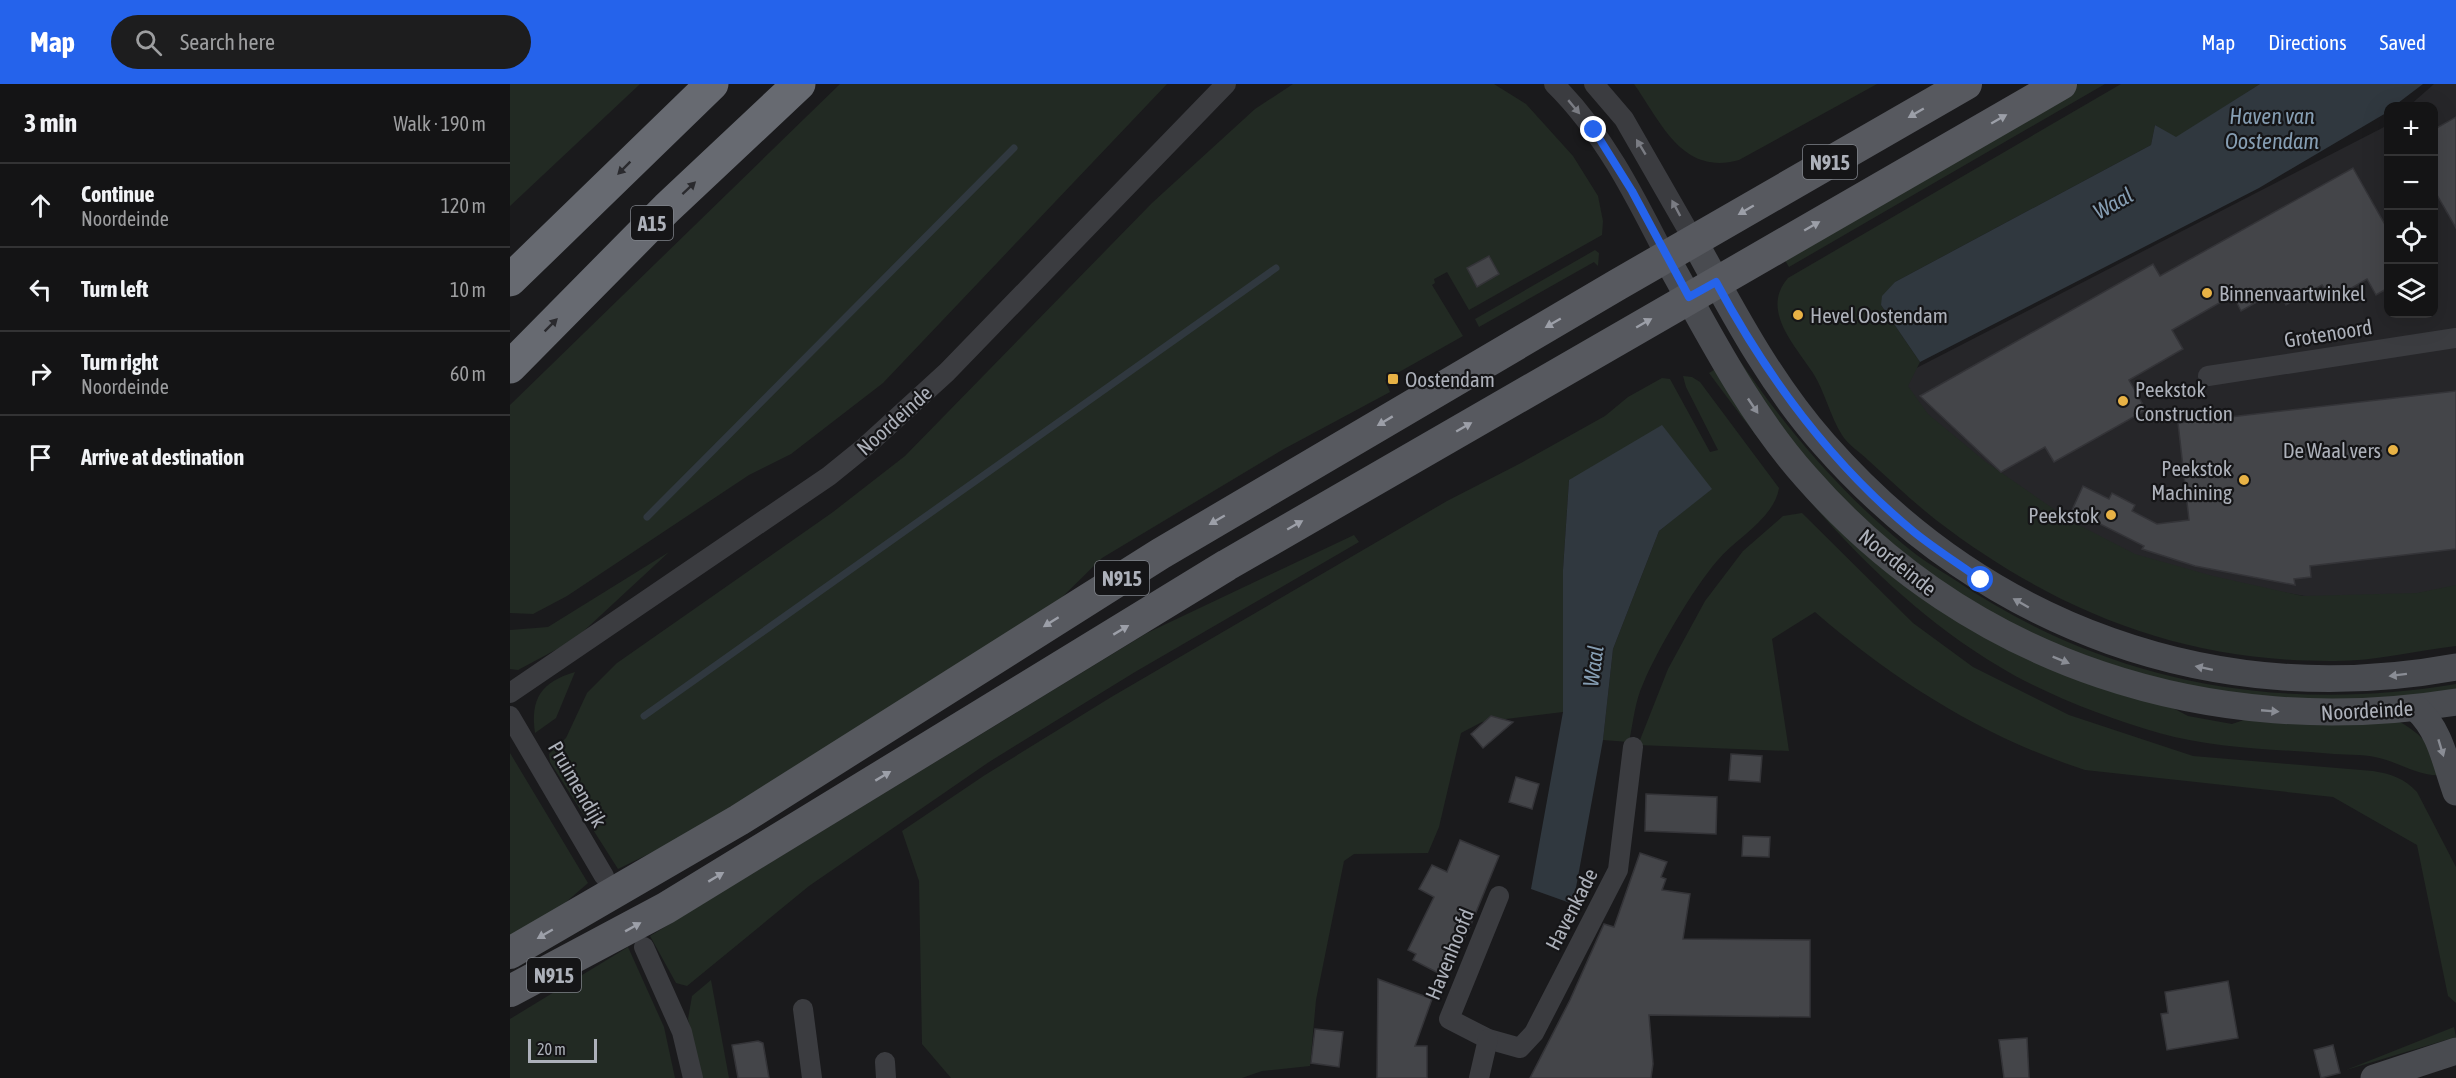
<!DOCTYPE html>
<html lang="en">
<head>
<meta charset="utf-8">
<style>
	body { margin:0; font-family:"Asap Condensed",sans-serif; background:#1d1d1e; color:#f1f3f6 }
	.controls { position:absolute; right:18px; top:18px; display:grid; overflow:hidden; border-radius:12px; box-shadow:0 6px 24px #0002 }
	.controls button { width:54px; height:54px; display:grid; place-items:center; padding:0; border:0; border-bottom:2px solid #333334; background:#141415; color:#f1f3f6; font:30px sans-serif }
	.scale { position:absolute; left:18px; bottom:15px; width:69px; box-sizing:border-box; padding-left:6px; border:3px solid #adb1ba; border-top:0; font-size:16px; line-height:21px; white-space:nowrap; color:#adb1ba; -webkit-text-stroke:4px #151517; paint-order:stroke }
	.stop { position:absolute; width:18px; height:18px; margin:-14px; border:4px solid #2563eb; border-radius:50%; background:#fff }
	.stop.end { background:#2563eb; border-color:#fff; box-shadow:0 2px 6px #0008 }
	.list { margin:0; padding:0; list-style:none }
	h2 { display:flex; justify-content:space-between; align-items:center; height:78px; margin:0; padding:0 24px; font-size:26px }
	h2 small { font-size:20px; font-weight:400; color:#9d9ea0 }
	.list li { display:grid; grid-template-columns:39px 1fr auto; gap:18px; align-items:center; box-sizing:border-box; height:84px; padding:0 24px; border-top:2px solid #333334 }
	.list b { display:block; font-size:22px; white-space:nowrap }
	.list p { margin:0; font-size:20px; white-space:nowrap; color:#9d9ea0 }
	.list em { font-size:20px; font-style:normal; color:#9d9ea0 }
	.icon { flex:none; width:33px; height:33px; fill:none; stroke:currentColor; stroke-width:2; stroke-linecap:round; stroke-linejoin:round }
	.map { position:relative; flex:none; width:1946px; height:994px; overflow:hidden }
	header { display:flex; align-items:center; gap:36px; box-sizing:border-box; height:84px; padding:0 30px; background:#2563eb; color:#fff }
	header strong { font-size:28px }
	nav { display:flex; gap:33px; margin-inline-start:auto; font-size:21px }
	.search { width:420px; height:54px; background:#1d1d1e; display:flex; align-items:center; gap:15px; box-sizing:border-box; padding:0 21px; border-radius:33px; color:#9d9ea0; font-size:22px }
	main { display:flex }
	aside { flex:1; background:#141415 }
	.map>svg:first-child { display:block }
	.built { fill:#262629 }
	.green { fill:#222a23 }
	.water { fill:#30383f }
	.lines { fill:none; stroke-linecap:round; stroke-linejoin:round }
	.stream { stroke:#30383f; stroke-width:7 }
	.building { fill:#444549; stroke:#343438; stroke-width:1.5 }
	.street { stroke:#3b3c40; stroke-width:20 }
	.secondary { stroke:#494b50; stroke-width:27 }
	.primary { stroke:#57595f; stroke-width:32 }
	.highway { stroke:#676a71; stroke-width:33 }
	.oneway { fill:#7a7c83 }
	.oneway2 { fill:#9c9fa8 }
	.oneway3 { fill:#2a2a2e }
	.oneway4 { fill:#8a8d95 }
	.route { stroke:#2563eb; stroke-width:8 }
	.poi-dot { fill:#e8b245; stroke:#151517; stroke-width:2 }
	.labels { text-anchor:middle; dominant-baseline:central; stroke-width:4.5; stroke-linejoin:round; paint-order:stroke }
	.shield { fill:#151517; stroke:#7f8289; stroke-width:1.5 }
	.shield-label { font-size:20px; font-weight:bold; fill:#adb1ba }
	.poi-label { font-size:21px; fill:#adb1ba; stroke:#151517; text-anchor:start }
	.street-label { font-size:21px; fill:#adb1ba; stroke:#151517 }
	.water-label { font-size:22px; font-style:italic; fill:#869eb3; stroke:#151517 }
</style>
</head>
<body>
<header>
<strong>Map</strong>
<div class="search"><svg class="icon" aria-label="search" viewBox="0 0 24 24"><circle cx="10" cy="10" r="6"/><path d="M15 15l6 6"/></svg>Search here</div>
<nav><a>Map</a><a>Directions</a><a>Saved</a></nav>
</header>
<main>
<aside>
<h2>3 min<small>Walk · 190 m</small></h2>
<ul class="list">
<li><svg class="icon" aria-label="ahead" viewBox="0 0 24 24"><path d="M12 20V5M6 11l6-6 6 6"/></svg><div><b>Continue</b><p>Noordeinde</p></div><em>120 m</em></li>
<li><svg class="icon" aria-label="left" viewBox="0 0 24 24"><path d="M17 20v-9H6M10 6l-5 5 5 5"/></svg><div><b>Turn left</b></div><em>10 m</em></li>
<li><svg class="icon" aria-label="right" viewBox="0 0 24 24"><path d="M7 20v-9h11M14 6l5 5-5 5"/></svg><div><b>Turn right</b><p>Noordeinde</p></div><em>60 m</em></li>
<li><svg class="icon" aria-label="arrive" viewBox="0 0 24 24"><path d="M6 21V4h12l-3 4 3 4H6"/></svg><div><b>Arrive at destination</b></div></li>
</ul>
</aside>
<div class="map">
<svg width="1946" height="994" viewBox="0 0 1946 994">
	<rect width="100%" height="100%" fill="#1a1a1c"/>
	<polygon class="built" points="1924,0 1946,0 1946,502 1845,521 1693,494 1562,450 1414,331 1387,294 1878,41 1878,230 1924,230 1924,22 1899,22"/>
	<g class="green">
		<polygon points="0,0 130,0 0,122"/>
		<polygon points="330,0 657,0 373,299 281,370 239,391 57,512 23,530 0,529 0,321"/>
		<polygon points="783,0 984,0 1016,20 1063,72 1088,112 1093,137 1092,151 959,226 937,188 924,195 925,199 922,201 953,252 875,296 880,308 772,366 592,474 537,528 188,746 108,785 40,678 39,670 56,654 77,609 107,579 323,428 395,372 642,119 745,25"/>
		<path d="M 1124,0 L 1367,0 L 1229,76 C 1172,92 1151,38 1124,0 Z"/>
		<polygon points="1568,0 1595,0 1279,183 1273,173"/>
		<path d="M 1611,0 L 1750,0 L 1666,54 L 1645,41 L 1641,61 L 1385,198 L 1371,221 L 1410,278 L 1398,302 L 1418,330 L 1476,378 L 1561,437 L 1625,470 L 1703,492 L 1793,512 L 1907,509 L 1946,501 L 1946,562 C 1905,567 1861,578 1820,577 C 1669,577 1545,527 1426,436 C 1402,417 1380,396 1358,376 C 1350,368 1337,360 1332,351 C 1320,332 1315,308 1303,289 C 1285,261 1250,226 1278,194 Z"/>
		<polygon points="1085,166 1089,169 1088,182 1084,178 969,243 965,235"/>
		<path d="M 1226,271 C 1273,341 1328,406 1393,460 C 1409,474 1428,485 1445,496 C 1596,598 1767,630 1946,600 L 1946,612 L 1856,624 L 1665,608 L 1487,539 L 1394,477 L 1278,361 Z"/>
		<path d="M 1207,284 L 1352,459 L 1678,632 L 1722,640 L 1746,632 L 1888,637 C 1913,650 1923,665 1933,691 C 1911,693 1894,681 1873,675 C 1858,670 1839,671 1824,670 C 1766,665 1705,665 1649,649 C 1599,635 1534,610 1490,583 C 1369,511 1281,400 1199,289 Z"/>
		<path d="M 1173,292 L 1182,293 L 1190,298 L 1269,404 C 1264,435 1226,454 1207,477 C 1183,505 1147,566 1133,600 C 1125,617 1123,639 1119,658 L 1093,656 L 1103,565 L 1149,447 L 1201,405 L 1059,396 L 1053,486 L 1053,628 L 972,638 L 951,649 L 929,743 L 918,769 L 844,770 L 834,777 L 806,916 L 800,982 L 752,987 L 732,994 L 441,994 L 412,960 L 409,797 L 392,747 L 475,691 L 603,612 L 937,417 L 1011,379 L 1095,332 L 1118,313 L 1152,294 L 1160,295 L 1200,368 L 1208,366 L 1176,303 Z"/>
		<path d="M 1292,429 L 1403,539 L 1463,583 L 1559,631 L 1683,672 L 1863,687 C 1881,690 1894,694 1907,708 L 1946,783 L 1946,919 L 1938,912 L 1907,761 L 1823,713 L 1575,686 C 1475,654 1383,596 1305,528 L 1262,555 L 1279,667 L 1128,661 L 1158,585 L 1195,517 L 1233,467 L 1273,432 Z"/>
		<polygon points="844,451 849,458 625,588 479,678 299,802 177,902 166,899 140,852 637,549"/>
		<polygon points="159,468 64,556 8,586 0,585 0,546 38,543"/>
		<path d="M 65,588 L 46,634 L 25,649 C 20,615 31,598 65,588 Z"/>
		<polygon points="0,669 78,799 17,852 0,861"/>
		<polygon points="118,863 154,943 165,994 0,994 0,935"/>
		<polygon points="201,896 219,994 191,994 178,935 182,912"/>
		<polygon points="1944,943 1946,953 1836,986"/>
	</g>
	<g class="water">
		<polygon points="1750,0 1913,0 1884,22 1878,22 1876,29 1749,104 1410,278 1371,221 1372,212 1385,198 1641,61 1645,41 1666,53"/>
		<polygon points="1152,341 1202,405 1149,447 1103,565 1093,656 1063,820 1021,805 1053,628 1053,486 1059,396"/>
	</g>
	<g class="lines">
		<g class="stream">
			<polyline points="137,433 504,64"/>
			<polyline points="134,632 766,184"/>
		</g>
	</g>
	<g class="building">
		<polygon points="1946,33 1946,144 1923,104 1923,46"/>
		<polygon points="1843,84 1878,146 1878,204 1866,211 1857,195 1821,216 1812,201 1776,221 1768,206 1731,227 1723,211 1662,246 1673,265 1619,296 1636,326 1544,378 1535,363 1491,388 1410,312 1643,180 1650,192"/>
		<polygon points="979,172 989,190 967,203 957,184"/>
		<polygon points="1946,307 1946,465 1800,482 1801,493 1784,495 1785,501 1685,482 1632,465 1634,462 1562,426 1573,402 1599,415 1602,409 1625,421 1622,427 1647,440 1679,436 1668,339"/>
		<polygon points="981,632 1003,638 973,664 961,650"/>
		<polygon points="1221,670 1252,672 1250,698 1219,696"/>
		<polygon points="1006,693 1029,700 1022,725 999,718"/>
		<polygon points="1136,710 1207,713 1206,750 1135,747"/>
		<polygon points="1233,752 1260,753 1259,773 1232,772"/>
		<polygon points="950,756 989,772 960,843 939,884 936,883 932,891 903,876 906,870 898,866 924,813 909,805 922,781 937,788"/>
		<polygon points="1130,769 1157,778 1151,793 1156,795 1152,806 1180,810 1173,855 1300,856 1300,933 1139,931 1143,980 1141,994 1020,994 1060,916 1094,840 1104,843"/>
		<polygon points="868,895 922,915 905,962 917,962 917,994 867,994"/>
		<polygon points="1718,897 1728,954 1657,966 1651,930 1658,929 1655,908"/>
		<polygon points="805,945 833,948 829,983 801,979"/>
		<polygon points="1517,954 1519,994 1494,994 1489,956"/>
		<polygon points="248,957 253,959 259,994 228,994 222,961"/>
		<polygon points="1823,961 1830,989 1811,994 1804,966"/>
	</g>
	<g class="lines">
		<g class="street">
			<path d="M 1044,0 C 1093,48 1125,112 1156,173"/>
			<polyline points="1084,0 1114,35 1184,157"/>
			<polyline points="1698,292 1946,254"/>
			<polyline points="0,609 319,392 356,362 437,288 716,0"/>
			<polyline points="0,632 94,792"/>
			<polyline points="989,812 939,935 978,955 1010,964 1024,949 1108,786 1123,663"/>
			<polyline points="134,863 172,948 183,994"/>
			<polyline points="293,925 302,994"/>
			<polyline points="375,978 376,994"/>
			<polyline points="969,994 978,955"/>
		</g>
		<g class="secondary">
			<path d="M 1184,157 C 1223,228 1260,299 1314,360 C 1476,544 1705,627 1946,583"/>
			<path d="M 1156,173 C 1198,248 1238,328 1296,393 C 1461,581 1701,657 1946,618"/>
			<path d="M 1907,625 C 1931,648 1935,678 1946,708"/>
			<polyline points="1864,994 1946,967"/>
		</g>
		<g class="primary">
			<polyline points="0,869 229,736 650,470 1107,201 1456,0"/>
			<polyline points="0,907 156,824 717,481 1551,0"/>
		</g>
		<g class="highway">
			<polyline points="0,196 202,0"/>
			<polyline points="0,283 157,124 289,0"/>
		</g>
	</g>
	<defs><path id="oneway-solid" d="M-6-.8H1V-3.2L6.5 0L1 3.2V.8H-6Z" transform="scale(1.5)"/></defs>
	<g class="oneway">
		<use href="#oneway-solid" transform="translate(1064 23) rotate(50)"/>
		<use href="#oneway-solid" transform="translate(1131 63) rotate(-121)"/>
		<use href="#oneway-solid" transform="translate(1166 124) rotate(-118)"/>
	</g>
	<g class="oneway2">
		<use href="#oneway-solid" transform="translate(1406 29) rotate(150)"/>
		<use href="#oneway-solid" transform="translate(1489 35) rotate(-30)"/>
		<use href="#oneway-solid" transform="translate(1236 126) rotate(150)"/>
		<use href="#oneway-solid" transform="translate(1302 142) rotate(-30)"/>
		<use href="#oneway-solid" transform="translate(1043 239) rotate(150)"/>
		<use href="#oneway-solid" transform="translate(1134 239) rotate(-30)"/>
		<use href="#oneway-solid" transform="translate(875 337) rotate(149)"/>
		<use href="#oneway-solid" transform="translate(954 343) rotate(-30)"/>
		<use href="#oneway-solid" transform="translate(707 436) rotate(150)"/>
		<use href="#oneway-solid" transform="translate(785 441) rotate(-30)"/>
		<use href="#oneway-solid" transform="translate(541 538) rotate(148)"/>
		<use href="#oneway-solid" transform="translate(611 546) rotate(-31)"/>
		<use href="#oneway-solid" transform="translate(373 692) rotate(-31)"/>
		<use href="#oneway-solid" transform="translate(206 793) rotate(-31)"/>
		<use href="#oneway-solid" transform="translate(123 843) rotate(-29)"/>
		<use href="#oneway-solid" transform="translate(35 850) rotate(150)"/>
	</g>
	<g class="oneway3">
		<use href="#oneway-solid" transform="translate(114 84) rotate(135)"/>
		<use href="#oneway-solid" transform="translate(179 104) rotate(-43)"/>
		<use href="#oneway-solid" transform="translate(41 241) rotate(-45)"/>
	</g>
	<g class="oneway4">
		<use href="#oneway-solid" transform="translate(1243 322) rotate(56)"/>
		<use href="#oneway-solid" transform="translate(1511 519) rotate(-150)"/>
		<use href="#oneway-solid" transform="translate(1551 576) rotate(22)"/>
		<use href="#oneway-solid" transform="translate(1694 584) rotate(-168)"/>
		<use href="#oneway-solid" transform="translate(1888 591) rotate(173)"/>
		<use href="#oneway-solid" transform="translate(1760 627) rotate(5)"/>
		<use href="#oneway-solid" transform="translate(1931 664) rotate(73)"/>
	</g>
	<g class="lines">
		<path class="route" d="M 1084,46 L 1122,107 L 1179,213 L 1206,198 C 1257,293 1320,379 1404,448 C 1425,465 1449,480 1471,496"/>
	</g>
	<g class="poi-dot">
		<circle cx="1697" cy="209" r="6"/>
		<circle cx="1288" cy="231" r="6"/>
		<rect x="877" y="289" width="12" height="12" rx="3"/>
		<circle cx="1613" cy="317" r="6"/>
		<circle cx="1883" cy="366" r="6"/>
		<circle cx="1734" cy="396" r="6"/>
		<circle cx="1601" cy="431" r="6"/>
	</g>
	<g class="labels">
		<g class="shield">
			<rect x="1293" y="61" width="54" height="34" rx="4.5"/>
			<rect x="121" y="122" width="42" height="34" rx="4.5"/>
			<rect x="585" y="477" width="54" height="34" rx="4.5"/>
			<rect x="17" y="874" width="54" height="34" rx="4.5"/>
		</g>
		<g class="shield-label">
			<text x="1320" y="78">N915</text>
			<text x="142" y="139">A15</text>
			<text x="612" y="494">N915</text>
			<text x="44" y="891">N915</text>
		</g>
		<g class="poi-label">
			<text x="1709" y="209">Binnenvaartwinkel</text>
			<text x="1300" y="231">Hevel Oostendam</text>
			<text x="895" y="295">Oostendam</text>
			<text x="1625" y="305">Peekstok<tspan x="1625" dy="24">Construction</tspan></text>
			<text x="1871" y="366" text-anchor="end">De Waal vers</text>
			<text x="1722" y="384" text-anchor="end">Peekstok<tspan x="1722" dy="24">Machining</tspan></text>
			<text x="1589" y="431" text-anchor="end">Peekstok</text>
		</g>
		<g class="street-label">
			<text transform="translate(1818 249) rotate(-9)">Grotenoord</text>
			<text transform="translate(384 336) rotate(-42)">Noordeinde</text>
			<text transform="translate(1388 478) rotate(39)">Noordeinde</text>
			<text transform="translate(1857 626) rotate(-3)">Noordeinde</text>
			<text transform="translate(68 700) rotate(60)">Pruimendijk</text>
			<text transform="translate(1061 825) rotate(-63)">Havenkade</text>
			<text transform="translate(939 870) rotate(-68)">Havenhoofd</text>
		</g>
		<g class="water-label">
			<text x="1762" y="32">Haven van<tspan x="1762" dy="25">Oostendam</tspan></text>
			<text transform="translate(1603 119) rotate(-29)">Waal</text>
			<text transform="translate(1083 582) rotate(-82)">Waal</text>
		</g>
	</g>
</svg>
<div class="controls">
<button>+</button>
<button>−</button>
<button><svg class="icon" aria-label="locate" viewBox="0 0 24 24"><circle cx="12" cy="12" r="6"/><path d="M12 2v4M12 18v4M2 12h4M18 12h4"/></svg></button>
<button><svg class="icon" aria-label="layers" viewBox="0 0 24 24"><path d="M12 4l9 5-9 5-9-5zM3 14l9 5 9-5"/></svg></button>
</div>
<div class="scale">20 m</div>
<div class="stop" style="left:1471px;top:496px"></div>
<div class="stop end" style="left:1084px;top:46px"></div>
</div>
</main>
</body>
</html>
